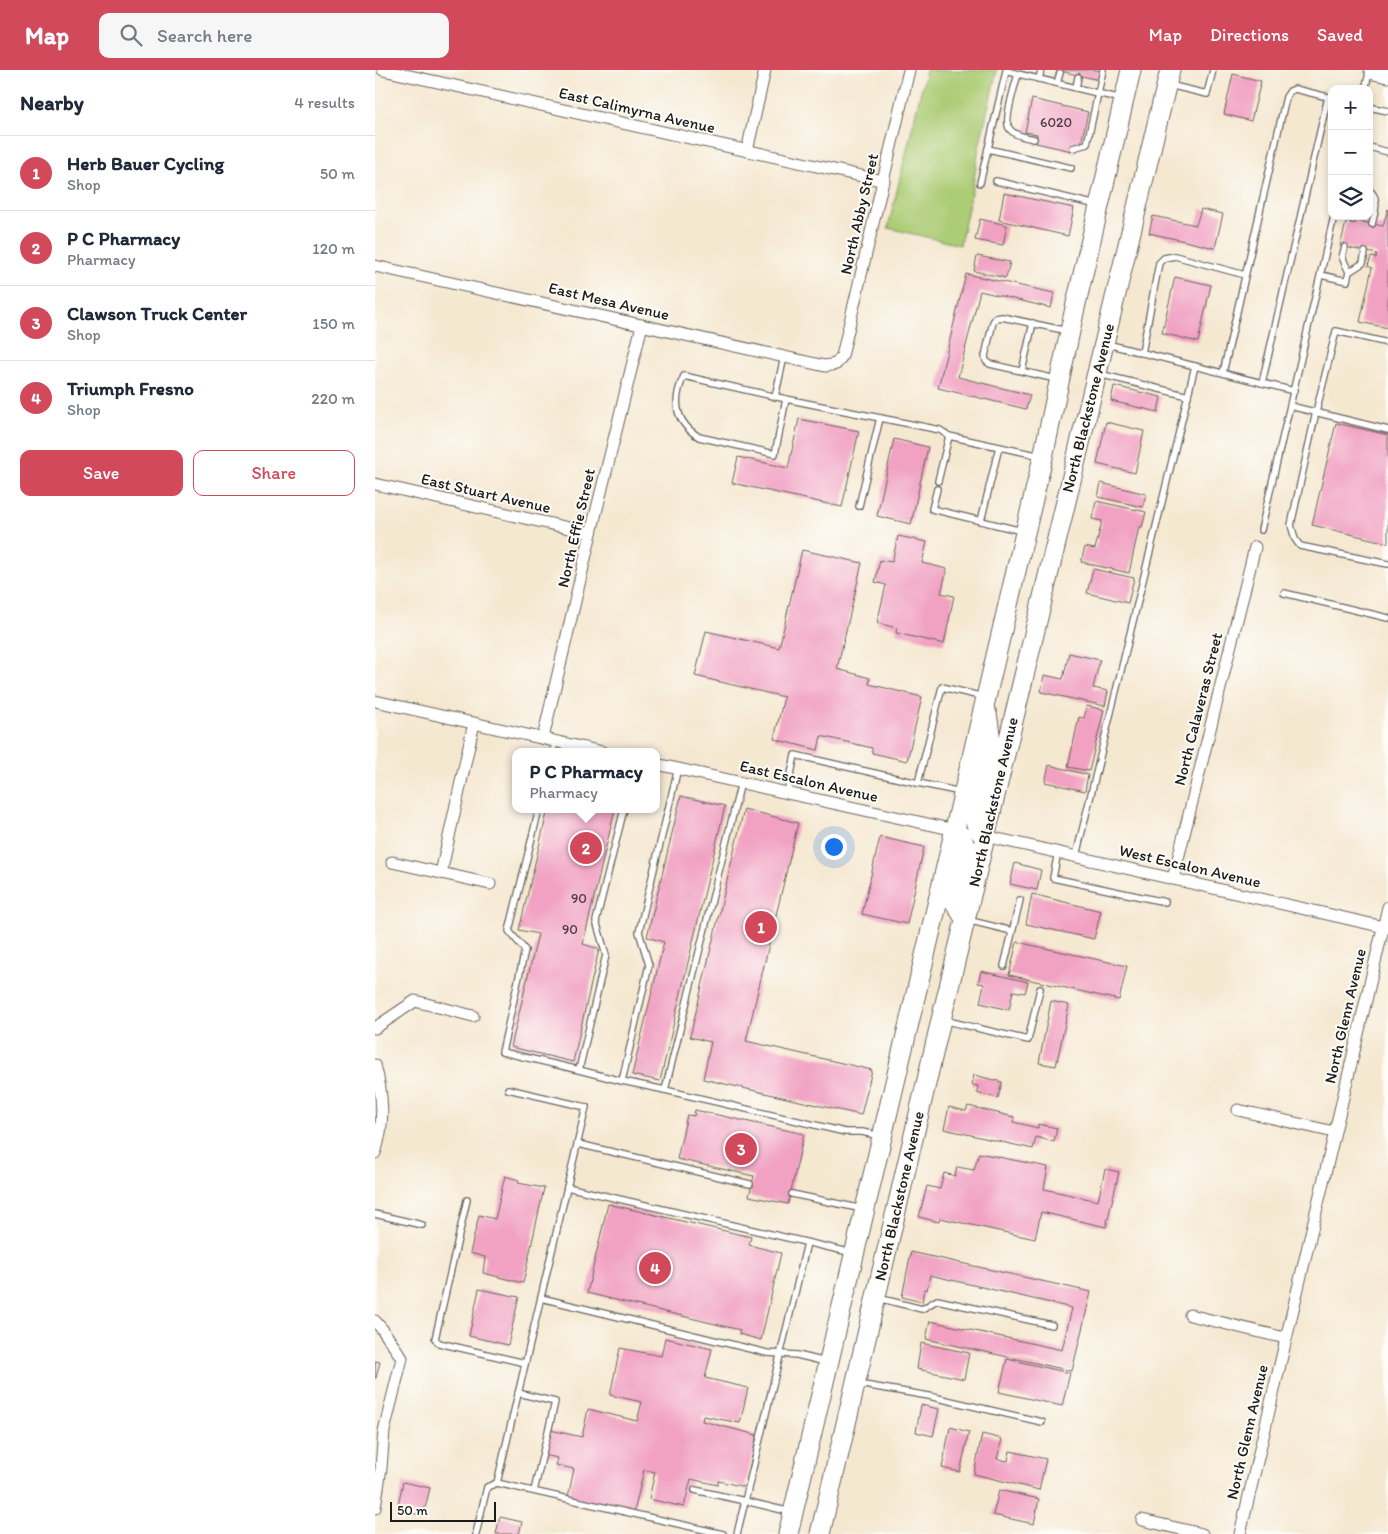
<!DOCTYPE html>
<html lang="en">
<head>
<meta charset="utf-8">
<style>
	body { margin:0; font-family:Itim,sans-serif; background:#f6f6f7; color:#1f2937 }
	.controls { position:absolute; right:15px; top:15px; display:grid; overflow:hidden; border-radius:10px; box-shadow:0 2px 8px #0003 }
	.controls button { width:45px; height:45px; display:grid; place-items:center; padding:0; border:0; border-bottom:1px solid #e0e1e3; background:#fff; color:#1f2937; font:25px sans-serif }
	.scale { position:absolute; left:15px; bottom:12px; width:106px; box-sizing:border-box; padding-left:5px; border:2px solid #1c1c1c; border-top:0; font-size:14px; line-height:18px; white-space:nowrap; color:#1c1c1c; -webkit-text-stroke:4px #fdfcf7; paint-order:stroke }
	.you { position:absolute; left:458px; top:776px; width:18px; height:18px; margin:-12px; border:4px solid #fff; border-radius:50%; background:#1a73e8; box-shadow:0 0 0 8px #1a73e833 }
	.badge { display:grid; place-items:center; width:32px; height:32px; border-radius:50%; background:#d1495b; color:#fff; font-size:16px; font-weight:700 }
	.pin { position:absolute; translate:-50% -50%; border:2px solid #fff; box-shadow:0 1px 5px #0006 }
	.popup { position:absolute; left:137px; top:678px; width:148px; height:65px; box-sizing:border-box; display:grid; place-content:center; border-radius:10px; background:#fff; filter:drop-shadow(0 1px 4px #0005); font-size:16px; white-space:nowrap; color:#747a83 }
	.popup b { font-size:19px; color:#1f2937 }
	.popup::after { content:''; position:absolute; left:50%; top:100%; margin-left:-10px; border:10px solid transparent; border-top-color:#fff }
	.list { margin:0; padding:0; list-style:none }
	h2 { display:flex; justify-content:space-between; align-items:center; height:65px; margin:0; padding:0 20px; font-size:21px }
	h2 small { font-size:16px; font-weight:400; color:#747a83 }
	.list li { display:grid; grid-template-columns:32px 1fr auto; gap:15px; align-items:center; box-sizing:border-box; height:75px; padding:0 20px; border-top:1px solid #e0e1e3 }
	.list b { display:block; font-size:19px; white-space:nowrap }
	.list p { margin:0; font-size:16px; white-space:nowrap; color:#747a83 }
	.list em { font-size:16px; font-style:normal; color:#747a83 }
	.actions { display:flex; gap:10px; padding:15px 20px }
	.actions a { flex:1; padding:11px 0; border:1px solid #d1495b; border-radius:10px; text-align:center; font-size:18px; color:#d1495b }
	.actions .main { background:#d1495b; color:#fff }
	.icon { flex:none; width:28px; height:28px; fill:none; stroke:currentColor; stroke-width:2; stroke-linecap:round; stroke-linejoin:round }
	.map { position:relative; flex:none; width:1013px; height:1464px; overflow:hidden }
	header { display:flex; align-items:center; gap:30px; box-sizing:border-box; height:70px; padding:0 25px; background:#d1495b; color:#fff }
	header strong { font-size:24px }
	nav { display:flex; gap:28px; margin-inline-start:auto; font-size:18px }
	.search { width:350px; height:45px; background:#f6f6f7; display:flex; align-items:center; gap:12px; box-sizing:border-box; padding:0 18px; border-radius:10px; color:#747a83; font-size:19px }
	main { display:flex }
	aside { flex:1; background:#fff }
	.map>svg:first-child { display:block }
	.green { fill:#accc74; stroke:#647448 }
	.building { fill:#f1a1c2 }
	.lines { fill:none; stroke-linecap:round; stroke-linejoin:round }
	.service-casing { stroke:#68635b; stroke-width:8 }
	.minor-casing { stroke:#68635b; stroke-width:13 }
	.primary-casing { stroke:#68635b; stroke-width:21 }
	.service { stroke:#fff; stroke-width:5.5 }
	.minor { stroke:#fff; stroke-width:11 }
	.primary { stroke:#fff; stroke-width:19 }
	.labels { text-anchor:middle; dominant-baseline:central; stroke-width:4; stroke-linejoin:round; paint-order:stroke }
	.number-label { font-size:14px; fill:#513d46 }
	.street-label { font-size:16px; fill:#1c1c1c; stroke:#fdfcf7 }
</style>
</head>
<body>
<header>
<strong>Map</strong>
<div class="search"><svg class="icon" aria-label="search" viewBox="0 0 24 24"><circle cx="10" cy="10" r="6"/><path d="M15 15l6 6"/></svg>Search here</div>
<nav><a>Map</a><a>Directions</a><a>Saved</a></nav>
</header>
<main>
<aside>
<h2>Nearby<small>4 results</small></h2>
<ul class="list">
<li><span class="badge">1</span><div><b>Herb Bauer Cycling</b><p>Shop</p></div><em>50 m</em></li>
<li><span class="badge">2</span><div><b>P C Pharmacy</b><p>Pharmacy</p></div><em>120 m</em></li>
<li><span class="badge">3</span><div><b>Clawson Truck Center</b><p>Shop</p></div><em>150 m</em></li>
<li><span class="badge">4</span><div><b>Triumph Fresno</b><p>Shop</p></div><em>220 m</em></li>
</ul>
<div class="actions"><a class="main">Save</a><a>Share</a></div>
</aside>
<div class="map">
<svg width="1013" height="1464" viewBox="0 0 1013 1464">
	<rect width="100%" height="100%" fill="#fdfcf7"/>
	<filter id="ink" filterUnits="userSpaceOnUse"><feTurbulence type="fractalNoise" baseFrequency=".02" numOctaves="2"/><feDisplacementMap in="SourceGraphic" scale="10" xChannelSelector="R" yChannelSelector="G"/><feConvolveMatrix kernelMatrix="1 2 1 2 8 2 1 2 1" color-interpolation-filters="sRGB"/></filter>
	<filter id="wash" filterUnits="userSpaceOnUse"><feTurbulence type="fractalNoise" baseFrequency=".0096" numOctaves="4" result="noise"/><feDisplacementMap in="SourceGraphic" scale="20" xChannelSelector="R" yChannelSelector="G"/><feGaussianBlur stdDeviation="1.12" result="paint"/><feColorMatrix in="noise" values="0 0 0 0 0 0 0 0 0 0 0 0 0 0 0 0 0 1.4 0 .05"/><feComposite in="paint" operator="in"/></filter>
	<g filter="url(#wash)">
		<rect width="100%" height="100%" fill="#f5e8d1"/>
		<polygon class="green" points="551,0 622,0 604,77 598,115 585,175 513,158"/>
		<g id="blocks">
			<g class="building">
				<polygon points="681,0 726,0 724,10"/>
				<polygon points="858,4 886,11 876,51 849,44"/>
				<polygon points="657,29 713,42 706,74 703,73 701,82 661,73 662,64 650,62"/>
				<polygon points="629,123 699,138 693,166 624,150"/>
				<polygon points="826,139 848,144 840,178 774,163 778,146 821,155"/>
				<polygon points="1013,139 1013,258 985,252 997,198 993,196 996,187 1001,188 1002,184 965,176 972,149 1008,156"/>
				<polygon points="605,149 632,155 628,175 600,170"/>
				<polygon points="602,186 635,192 631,208 599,201"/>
				<polygon points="591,204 679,223 676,238 605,221 583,307 655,325 651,339 563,318"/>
				<polygon points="800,207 836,215 823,272 787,263"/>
				<polygon points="739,316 786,327 783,342 736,331"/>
				<polygon points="424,349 484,361 467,437 357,413 363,387 413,398"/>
				<polygon points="731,352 769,361 760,403 722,394"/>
				<polygon points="961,353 1013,365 1013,473 937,455"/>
				<polygon points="519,369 553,377 536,454 502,446"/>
				<polygon points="726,413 771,424 768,437 723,427"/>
				<polygon points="721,431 771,442 767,457 764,457 754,503 706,492 710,477 720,479 727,451 717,449"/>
				<polygon points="523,466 552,472 547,493 572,499 566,523 579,526 569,574 521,563 522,558 502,553 511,515 500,512 505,490 517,492"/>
				<polygon points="427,480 487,493 462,599 495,608 494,614 547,627 532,691 497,683 497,678 446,666 443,680 399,669 409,627 320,606 331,561 404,578"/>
				<polygon points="718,499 759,508 753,533 712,523"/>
				<polygon points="694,583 725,590 718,618 733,621 730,636 666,622 669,605 688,609"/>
				<polygon points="712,636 729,640 714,701 693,697 704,647 709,648"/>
				<polygon points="674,695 713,705 710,721 670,712"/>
				<polygon points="306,726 350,736 285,1011 257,1005 289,872 272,867"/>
				<polygon points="173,739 240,739 208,874 224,879 198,992 136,977 163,864 144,860"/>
				<polygon points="369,739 423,753 371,971 497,1000 486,1045 328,1009 336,972 315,967"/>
				<polygon points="505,767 549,777 532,854 487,844"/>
				<polygon points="640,793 666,800 662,820 635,814"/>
				<polygon points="657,824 726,841 719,869 651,854"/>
				<polygon points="642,872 752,896 744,930 634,905"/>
				<polygon points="606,901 653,912 650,923 638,921 634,940 605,933 609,914 603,913"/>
				<polygon points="676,931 694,935 681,996 664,993"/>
				<polygon points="599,1005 627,1012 623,1028 602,1023 603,1016 597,1015"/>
				<polygon points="593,1036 639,1047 638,1052 663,1058 663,1054 682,1058 679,1072 661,1067 658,1079 569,1059 574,1037 591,1041"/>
				<polygon points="320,1040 429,1064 413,1134 374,1126 379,1106 302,1089 312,1045 319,1046"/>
				<polygon points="604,1083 673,1097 669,1119 723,1131 730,1099 744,1102 731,1157 666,1142 660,1169 565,1148 564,1152 544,1147 552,1116 565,1119 569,1103 580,1106 582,1097 599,1100"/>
				<polygon points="130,1106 144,1110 143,1113 169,1118 148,1213 108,1203 110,1187 95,1183 104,1145 120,1149"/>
				<polygon points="233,1134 376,1167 374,1175 406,1183 386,1270 364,1264 365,1260 212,1223"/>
				<polygon points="536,1182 716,1222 697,1301 551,1269 555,1251 687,1280 697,1238 555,1205 552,1220 549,1219 547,1232 527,1227"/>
				<polygon points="104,1219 144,1227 133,1275 94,1266"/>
				<polygon points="290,1268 337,1279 330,1308 373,1318 365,1353 328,1346 327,1351 382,1365 370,1417 343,1411 343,1415 316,1409 309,1437 274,1429 280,1402 269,1400 259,1442 193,1427 199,1399 181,1395 183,1388 168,1385 175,1360 207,1367 213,1339 262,1351 267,1332 235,1325 245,1278 286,1286"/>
				<polygon points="546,1273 594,1283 589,1309 542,1299"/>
				<polygon points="632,1289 695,1303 687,1336 624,1322"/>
				<polygon points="0,1291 5,1292 1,1308 0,1308"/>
				<polygon points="546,1335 564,1339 558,1366 541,1362"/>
				<polygon points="575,1357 594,1362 585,1402 567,1398"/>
				<polygon points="607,1364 627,1369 622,1389 633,1391 635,1381 671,1389 664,1420 599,1404"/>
				<polygon points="28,1412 55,1418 48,1446 22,1439"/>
				<polygon points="624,1420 664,1429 659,1454 618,1445"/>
				<polygon points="125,1447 147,1452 144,1464 121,1464"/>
			</g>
		</g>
	</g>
	<g filter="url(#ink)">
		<use href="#blocks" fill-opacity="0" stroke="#68635b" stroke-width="1"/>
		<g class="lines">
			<defs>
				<g id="service">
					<polyline points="632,0 631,1 747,29"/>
					<path d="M 643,4 C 640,15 629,50 634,58 C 639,66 651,67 659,69"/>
					<polyline points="664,9 666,0"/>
					<polyline points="682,13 685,3"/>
					<polyline points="794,15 832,24 838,0"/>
					<polyline points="701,18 703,7"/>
					<polyline points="990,19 995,0"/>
					<polyline points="994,37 1013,41"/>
					<polyline points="994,77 1013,82"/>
					<polyline points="698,78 712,74 728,0"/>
					<polyline points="613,79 696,98"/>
					<polyline points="621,111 722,135"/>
					<polyline points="605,113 631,1"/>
					<path d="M 994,120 C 1005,128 1000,142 997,154"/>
					<polyline points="978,150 978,146"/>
					<polyline points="974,202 988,193 990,182"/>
					<polyline points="946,205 972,211 974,202 967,187 970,177"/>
					<polyline points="1013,273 961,261 941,342 916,455 920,469 925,476 1013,494"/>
					<polyline points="732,274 919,321"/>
					<polyline points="767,283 784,193 789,188 800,186 870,205"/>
					<polyline points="647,301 658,253"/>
					<polyline points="848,303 911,27 915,21 920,19 957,28"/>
					<polyline points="724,304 813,326"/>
					<polyline points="681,309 615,294 611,291 610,286 618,252 621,248 627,247 693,261"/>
					<polyline points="887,313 953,27"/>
					<polyline points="400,327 409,287"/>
					<path d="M 411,329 L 400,384 L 324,367 C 300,352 297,331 309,306 L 411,329 L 565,360 L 574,366"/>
					<polyline points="915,336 1013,360"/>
					<polyline points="563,411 574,366 666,386"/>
					<polyline points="562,419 557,439 647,461"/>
					<polyline points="484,436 505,348"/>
					<polyline points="606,451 624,377"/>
					<polyline points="886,460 959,146"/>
					<polyline points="909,523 1013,548"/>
					<polyline points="178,682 180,671"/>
					<polyline points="366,712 290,1020 470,1062 487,1062 505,1066"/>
					<polyline points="543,713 586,722"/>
					<polyline points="412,723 420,685 543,713 567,617 609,627"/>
					<polyline points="164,739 134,861 150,880 127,982 204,1000"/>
					<polyline points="249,739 221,851 231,885 204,1000 247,1011 274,895 264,862 303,698"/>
					<polyline points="683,782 678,808 790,832"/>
					<polyline points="701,786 820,296"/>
					<polyline points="592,850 637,861"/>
					<polyline points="629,896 645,830"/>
					<polyline points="568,950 653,970 665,919"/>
					<polyline points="247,1011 290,1020"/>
					<polyline points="203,1074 375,1114"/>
					<polyline points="192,1117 478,1183"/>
					<polyline points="417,1124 488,1139"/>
					<polyline points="92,1130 60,1269 64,1273 150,1293"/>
					<polyline points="0,1144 47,1155"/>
					<polyline points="166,1228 392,1283 422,1285 451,1292"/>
					<polyline points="503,1228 547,1239 562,1230 677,1255"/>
					<polyline points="483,1314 554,1326 667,1352"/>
					<polyline points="143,1323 180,1332 159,1421"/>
					<polyline points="122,1413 211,1037 133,1019"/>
					<polyline points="320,1420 370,1431 432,1173"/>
					<polyline points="101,1464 112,1417 122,1413 348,1464"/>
					<polyline points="362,1464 370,1431 416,1442"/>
				</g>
				<g id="minor">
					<polyline points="8,0 509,111"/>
					<polyline points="372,81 390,0"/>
					<polyline points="0,196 450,296 461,294 467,286 534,0"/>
					<polyline points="0,414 216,463"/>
					<polyline points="0,631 228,682"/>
					<polyline points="168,668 216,463 267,255"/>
					<polyline points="281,694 580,760"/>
					<polyline points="610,766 1013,858"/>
					<polyline points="17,792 115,814"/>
					<polyline points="66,803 99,653"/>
					<polyline points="798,809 880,477"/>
					<polyline points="0,958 40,931 98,946"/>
					<path d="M 0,995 C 8,1025 10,1053 0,1083"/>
					<polyline points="863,1040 959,1062"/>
					<polyline points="815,1245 910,1268"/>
					<polyline points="0,1251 7,1259 27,1288 9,1361 6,1398 0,1438"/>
					<polyline points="767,1450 827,1464"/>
					<polyline points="865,1464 1013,837"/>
				</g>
				<g id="primary">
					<polyline points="999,0 1013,3"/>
					<polyline points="580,760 586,766 591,778 580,833 590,849"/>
					<path d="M 610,766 C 585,753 613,693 615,671 C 616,662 613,652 612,644"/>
					<polyline points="413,1464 668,387 700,238 756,0"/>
					<polyline points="445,1464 566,950 795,0"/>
				</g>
			</defs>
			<use href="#service" class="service-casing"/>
			<use href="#minor" class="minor-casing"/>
			<use href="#primary" class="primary-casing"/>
			<use href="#service" class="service"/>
			<use href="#minor" class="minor"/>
			<use href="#primary" class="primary"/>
		</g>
	</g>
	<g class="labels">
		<g class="number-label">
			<text x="681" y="52">6020</text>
			<text x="204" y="828">90</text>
			<text x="195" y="859">90</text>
		</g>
		<g class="street-label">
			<text transform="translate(262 40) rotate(13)">East Calimyrna Avenue</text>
			<text transform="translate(484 144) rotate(-77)">North Abby Street</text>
			<text transform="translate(234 231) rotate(13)">East Mesa Avenue</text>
			<text transform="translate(713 338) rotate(-76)">North Blackstone Avenue</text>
			<text transform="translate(111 423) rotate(13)">East Stuart Avenue</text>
			<text transform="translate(201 458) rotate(-77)">North Effie Street</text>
			<text transform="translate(823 639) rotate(-76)">North Calaveras Street</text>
			<text transform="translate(434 711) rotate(13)">East Escalon Avenue</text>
			<text transform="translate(618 732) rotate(-77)">North Blackstone Avenue</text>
			<text transform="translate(815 796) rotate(13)">West Escalon Avenue</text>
			<text transform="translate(970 946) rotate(-77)">North Glenn Avenue</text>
			<text transform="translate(524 1126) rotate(-77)">North Blackstone Avenue</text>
			<text transform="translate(872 1362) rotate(-77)">North Glenn Avenue</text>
		</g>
	</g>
</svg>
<div class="controls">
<button>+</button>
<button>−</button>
<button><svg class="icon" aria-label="layers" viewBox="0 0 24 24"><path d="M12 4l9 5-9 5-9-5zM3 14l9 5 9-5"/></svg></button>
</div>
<div class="scale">50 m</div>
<div class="you"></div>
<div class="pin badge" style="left:386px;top:857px">1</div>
<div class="pin badge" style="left:211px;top:778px">2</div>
<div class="popup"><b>P C Pharmacy</b>Pharmacy</div>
<div class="pin badge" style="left:366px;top:1079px">3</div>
<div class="pin badge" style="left:280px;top:1198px">4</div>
</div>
</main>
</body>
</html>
